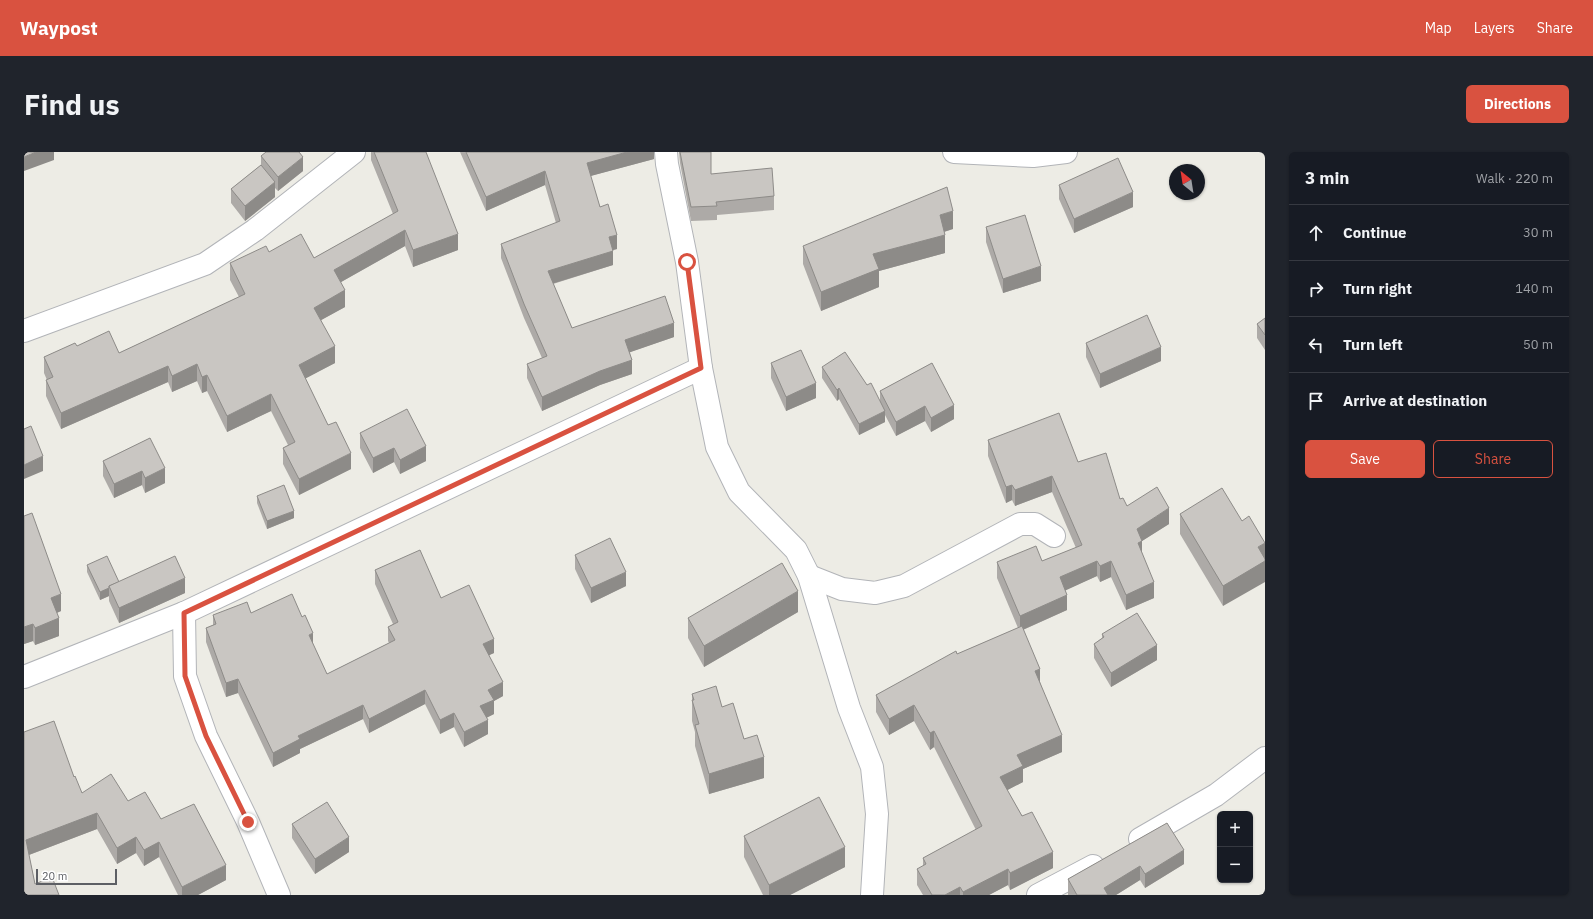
<!DOCTYPE html>
<html lang="en">
<head>
<meta charset="utf-8">
<style>
	body { margin:0; font-family:"IBM Plex Sans",sans-serif; background:#20242c; color:#f1f3f6 }
	.controls { position:absolute; right:12px; bottom:12px; display:grid; overflow:hidden; border-radius:6px; box-shadow:0 1px 3px #0004 }
	.controls button { width:36px; height:36px; display:grid; place-items:center; padding:0; border:0; border-bottom:1px solid #363941; background:#171b24; color:#f1f3f6; font:20px sans-serif }
	.compass { position:absolute; left:1145px; top:12px; width:36px; height:36px; border-radius:50%; background:#171b24; box-shadow:0 1px 3px #0004; rotate:330deg }
	.scale { position:absolute; left:12px; bottom:10px; width:81px; box-sizing:border-box; padding-left:4px; border:2px solid #5d5f64; border-top:0; font-size:11px; line-height:14px; white-space:nowrap; color:#5d5f64; -webkit-text-stroke:3px #fff; paint-order:stroke }
	.stop { position:absolute; width:12px; height:12px; margin:-9px; border:3px solid #d95240; border-radius:50%; background:#fff }
	.stop.end { background:#d95240; border-color:#fff; box-shadow:0 1px 4px #0008 }
	.list { margin:0; padding:0; list-style:none }
	h2 { display:flex; justify-content:space-between; align-items:center; height:52px; margin:0; padding:0 16px; font-size:17px }
	h2 small { font-size:13px; font-weight:400; color:#9ea1a6 }
	.list li { display:grid; grid-template-columns:26px 1fr auto; gap:12px; align-items:center; box-sizing:border-box; height:56px; padding:0 16px; border-top:1px solid #363941 }
	.list b { display:block; font-size:15px; white-space:nowrap }
	.list em { font-size:13px; font-style:normal; color:#9ea1a6 }
	.actions { display:flex; gap:8px; padding:12px 16px }
	.actions a { flex:1; padding:9px 0; border:1px solid #d95240; border-radius:6px; text-align:center; font-size:14px; color:#d95240 }
	.actions .main { background:#d95240; color:#fff }
	.icon { flex:none; width:22px; height:22px; fill:none; stroke:currentColor; stroke-width:2; stroke-linecap:round; stroke-linejoin:round }
	.map { position:relative; flex:none; width:1241px; height:743px; overflow:hidden; border-radius:6px }
	header { display:flex; align-items:center; gap:24px; box-sizing:border-box; height:56px; padding:0 20px; background:#d95240; color:#fff }
	header strong { font-size:19px }
	nav { display:flex; gap:22px; margin-inline-start:auto; font-size:14px }
	.intro { display:flex; align-items:center; justify-content:space-between; box-sizing:border-box; height:96px; padding:0 24px }
	h1 { margin:0; font-size:28px }
	.button { padding:10px 18px; border-radius:6px; background:#d95240; color:#fff; font-size:14px; font-weight:700 }
	main { display:flex; gap:24px; padding:0 24px }
	aside { flex:1; background:#171b24; border-radius:6px; box-shadow:0 1px 3px #0004 }
	.map>svg:first-child { display:block }
	.lines { fill:none; stroke-linecap:round; stroke-linejoin:round }
	.street-casing { stroke:#b2b4b8; stroke-width:24 }
	.street { stroke:#fff; stroke-width:22 }
	.wall { fill:#adaaa7 }
	.shaded-wall { fill:#8d8b88 }
	.building { fill:#c9c6c2; stroke:#8d8b88 }
	.route { stroke:#d95240; stroke-width:5 }
</style>
</head>
<body>
<header>
<strong>Waypost</strong>
<nav><a>Map</a><a>Layers</a><a>Share</a></nav>
</header>
<div class="intro"><h1>Find us</h1><a class="button">Directions</a></div>
<main>
<div class="map">
<svg width="1241" height="743" viewBox="0 0 1241 743">
	<rect width="100%" height="100%" fill="#edece5"/>
	<g class="lines">
		<defs>
			<g id="street">
				<polyline points="642,0 643,12 663,110 677,216 693,295 715,340 772,398 785,424 825,556 848,615 853,662 848,743"/>
				<polyline points="930,0 1009,4 1042,0"/>
				<polyline points="0,179 181,112 231,78 330,0"/>
				<polyline points="785,424 818,437 851,441 880,434 996,372 1011,372 1030,384"/>
				<polyline points="160,461 161,524 182,584 224,670 255,743"/>
				<polyline points="0,525 160,461 677,216"/>
				<polyline points="1116,687 1192,643 1241,606"/>
				<polyline points="1014,743 1069,714"/>
			</g>
		</defs>
		<use href="#street" class="street-casing"/>
		<use href="#street" class="street"/>
	</g>
	<g class="wall">
		<polygon points="347,0 402,0 434,98 389,115 381,94 317,130 321,155 297,168 311,211 281,226 304,273 327,317 275,343 259,312 259,296 264,293 247,259 203,280 183,239 178,241 173,229 148,240 144,230 37,277 22,244 22,228 23,228 20,221 20,205 53,194 95,201 215,145 206,128 206,111 245,100 290,106 369,62 347,8"/>
		<polygon points="436,0 630,0 630,7 566,24 576,55 593,97 589,98 589,113 529,132 548,176 650,185 606,200 608,222 576,233 518,259 503,226 503,212 518,206 500,166 477,106 477,92 532,71 521,33 462,59"/>
		<polygon points="655,0 687,0 687,22 750,44 750,58 693,63 693,68 667,69 656,11"/>
		<polygon points="237,4 279,19 254,39 251,36 251,45 221,69 207,51 207,37 237,13"/>
		<polygon points="1035,33 1109,55 1050,81 1035,47"/>
		<polygon points="962,75 1017,129 979,141 962,90"/>
		<polygon points="929,77 920,80 921,101 855,119 855,135 797,159 779,112 779,94"/>
		<polygon points="1241,166 1241,198 1233,186 1233,172"/>
		<polygon points="1062,191 1137,209 1076,236 1062,205"/>
		<polygon points="747,211 792,246 762,259 747,226"/>
		<polygon points="908,211 930,267 907,280 901,269 872,284 861,263 861,270 835,283 815,247 813,249 798,226 798,215 843,233 856,250 856,239"/>
		<polygon points="336,281 402,309 376,322 370,310 349,321 336,296"/>
		<polygon points="126,286 141,331 121,341 118,333 90,346 79,324 79,309"/>
		<polygon points="964,288 1054,310 1096,347 1103,354 1145,372 1118,389 1118,401 1130,446 1102,458 1087,425 1076,430 1073,424 1041,438 1043,458 999,478 1016,530 1038,600 999,617 999,630 983,638 1029,716 986,738 984,733 965,743 899,743 893,733 893,717 899,714 899,706 952,678 910,595 906,598 890,569 865,583 852,560 852,543 933,502 994,476 973,426 973,410 1018,409 1052,396 1028,340 991,354 988,348 982,351 964,304"/>
		<polygon points="233,344 270,366 243,377 233,351"/>
		<polygon points="1156,362 1218,369 1199,454 1156,382"/>
		<polygon points="0,364 37,459 33,461 35,484 11,493 9,489 0,492"/>
		<polygon points="551,403 602,434 567,451 551,417"/>
		<polygon points="63,413 95,430 161,441 95,471 85,449 85,444 76,448 63,420"/>
		<polygon points="351,418 417,446 470,501 465,503 479,544 470,549 470,562 462,566 464,582 440,595 430,575 416,582 401,552 345,581 339,567 276,597 276,601 249,615 214,541 202,545 182,490 182,476 189,473 189,463 227,461 289,493 303,522 365,491 364,489 364,475 369,472 351,432"/>
		<polygon points="774,460 680,515 664,486 664,466"/>
		<polygon points="1078,482 1133,508 1087,535 1070,506 1070,492 1078,486"/>
		<polygon points="668,542 698,555 720,587 740,626 685,642 671,594 671,580 668,569"/>
		<polygon points="0,580 50,625 58,641 104,649 137,667 202,728 174,743 154,743 135,705 120,714 112,701 93,712 73,677 5,703 11,732 0,743"/>
		<polygon points="1143,671 1160,712 1121,736 1116,728 1092,743 1044,743 1044,727"/>
		<polygon points="268,672 325,700 291,722 268,686"/>
		<polygon points="720,684 821,715 766,743 739,743 720,705"/>
	</g>
	<g class="shaded-wall">
		<polygon points="12,0 30,0 30,8 0,19 0,5"/>
		<polygon points="603,0 630,0 630,7 563,25 563,11"/>
		<polygon points="279,5 279,19 254,39 254,25"/>
		<polygon points="521,19 521,33 462,59 462,45"/>
		<polygon points="251,30 251,45 221,69 221,54"/>
		<polygon points="1109,40 1109,55 1050,81 1050,67"/>
		<polygon points="929,59 929,77 916,81 916,63"/>
		<polygon points="381,78 381,94 310,134 310,118"/>
		<polygon points="434,82 434,98 389,115 389,98"/>
		<polygon points="593,83 593,97 585,99 585,85"/>
		<polygon points="921,83 921,101 855,119 855,135 797,159 797,140 849,102"/>
		<polygon points="589,99 589,113 524,133 524,119"/>
		<polygon points="1017,114 1017,129 979,141 979,127"/>
		<polygon points="321,138 321,155 290,172 290,156"/>
		<polygon points="650,171 650,185 601,202 601,188"/>
		<polygon points="311,194 311,211 275,230 275,213"/>
		<polygon points="1137,195 1137,209 1076,236 1076,222"/>
		<polygon points="608,208 608,222 576,233 518,259 518,245 576,219"/>
		<polygon points="173,212 173,229 148,240 148,224"/>
		<polygon points="144,214 144,230 37,277 37,261"/>
		<polygon points="183,223 183,239 178,241 178,225"/>
		<polygon points="792,231 792,246 762,259 762,245"/>
		<polygon points="815,236 815,247 813,249 813,238"/>
		<polygon points="247,242 247,259 203,280 203,264"/>
		<polygon points="930,253 930,267 907,280 907,266"/>
		<polygon points="901,254 901,269 872,284 872,270"/>
		<polygon points="861,259 861,270 835,283 835,272"/>
		<polygon points="402,294 402,309 376,322 376,308"/>
		<polygon points="370,296 370,310 349,321 349,306"/>
		<polygon points="327,301 327,317 275,343 275,327"/>
		<polygon points="19,304 19,319 0,327 0,313"/>
		<polygon points="141,316 141,331 121,341 121,326"/>
		<polygon points="118,319 118,333 90,346 90,332"/>
		<polygon points="1028,324 1028,340 991,354 991,338"/>
		<polygon points="988,333 988,348 982,351 982,335"/>
		<polygon points="1145,356 1145,372 1118,389 1118,405 1114,406 1113,377"/>
		<polygon points="270,359 270,366 243,377 243,369"/>
		<polygon points="1241,391 1241,430 1199,454 1199,434 1234,395"/>
		<polygon points="1073,409 1073,424 1036,441 1036,425"/>
		<polygon points="1087,409 1087,425 1076,430 1076,414"/>
		<polygon points="602,420 602,434 567,451 567,436"/>
		<polygon points="161,426 161,441 95,471 95,456"/>
		<polygon points="1130,430 1130,446 1102,458 1102,443"/>
		<polygon points="85,436 85,444 76,448 76,440"/>
		<polygon points="774,439 774,460 680,515 680,494"/>
		<polygon points="37,442 37,459 27,463 27,446"/>
		<polygon points="1043,443 1043,458 996,479 996,464"/>
		<polygon points="35,466 35,484 11,493 11,476"/>
		<polygon points="9,472 9,489 0,492 0,475"/>
		<polygon points="289,481 289,495 285,483"/>
		<polygon points="470,487 470,501 459,506 459,492"/>
		<polygon points="1133,493 1133,508 1087,535 1087,521"/>
		<polygon points="1016,517 1016,533 1011,519"/>
		<polygon points="214,527 214,541 202,545 202,531"/>
		<polygon points="479,530 479,544 470,549 470,562 456,569 456,554 464,538"/>
		<polygon points="401,538 401,552 345,581 345,567"/>
		<polygon points="339,553 339,567 276,597 276,601 249,615 249,601 274,584"/>
		<polygon points="890,553 890,569 865,583 865,567"/>
		<polygon points="430,561 430,575 416,582 416,568"/>
		<polygon points="464,568 464,582 440,595 440,580"/>
		<polygon points="910,579 910,595 906,598 906,581"/>
		<polygon points="1038,583 1038,600 999,617 999,630 976,642 976,625 993,603"/>
		<polygon points="740,605 740,626 685,642 685,622"/>
		<polygon points="73,661 73,677 2,704 2,688"/>
		<polygon points="112,685 112,701 93,712 93,696"/>
		<polygon points="325,685 325,700 291,722 291,707"/>
		<polygon points="135,690 135,705 120,714 120,698"/>
		<polygon points="821,695 821,715 766,743 745,743 745,733"/>
		<polygon points="1160,698 1160,712 1121,736 1121,722"/>
		<polygon points="1029,700 1029,716 986,738 986,721"/>
		<polygon points="202,713 202,728 174,743 158,743 158,735"/>
		<polygon points="1116,714 1116,728 1092,743 1080,743 1080,736"/>
		<polygon points="984,717 984,733 965,743 939,743 939,740"/>
		<polygon points="936,735 936,743 921,743"/>
	</g>
	<g class="building">
		<polygon points="0,0 12,0 0,5"/>
		<polygon points="242,0 275,0 279,5 254,25 237,4"/>
		<polygon points="350,0 402,0 434,82 389,98 381,78 310,118 321,138 290,156 311,194 275,213 304,273 312,270 327,301 275,327 259,296 271,290 247,242 203,264 183,223 178,225 173,212 148,224 144,214 37,261 22,228 29,225 20,205 51,191 53,194 85,179 95,201 221,142 206,111 242,94 245,100 277,82 290,106 374,59"/>
		<polygon points="442,0 603,0 563,11 576,55 584,52 593,83 585,85 589,99 524,119 548,176 641,144 650,171 601,188 608,208 576,219 518,245 503,212 523,204 500,152 477,92 536,69 521,19 462,45"/>
		<polygon points="656,0 687,0 687,22 748,16 750,44 692,50 693,54 667,55"/>
		<polygon points="1094,6 1109,40 1050,67 1035,33"/>
		<polygon points="237,13 251,30 221,54 207,37"/>
		<polygon points="923,35 929,59 916,63 921,83 849,102 855,117 797,140 779,94"/>
		<polygon points="1001,63 1017,114 979,127 962,75"/>
		<polygon points="1123,163 1137,195 1076,222 1062,191"/>
		<polygon points="1241,166 1241,183 1233,172"/>
		<polygon points="777,198 792,231 762,245 747,211"/>
		<polygon points="821,200 843,233 847,231 861,259 835,272 815,236 813,238 798,215"/>
		<polygon points="908,211 930,253 907,266 901,254 872,270 856,239"/>
		<polygon points="383,257 402,294 376,308 370,296 349,306 336,281"/>
		<polygon points="1035,261 1054,310 1082,301 1096,347 1099,346 1103,354 1133,335 1145,356 1113,377 1118,389 1114,391 1130,430 1102,443 1087,409 1076,414 1073,409 1036,425 1043,443 996,464 973,410 1012,394 1018,409 1058,393 1028,324 991,338 988,333 982,335 964,288"/>
		<polygon points="7,274 19,304 0,313 0,277"/>
		<polygon points="126,286 141,316 121,326 118,319 90,332 79,309"/>
		<polygon points="260,333 270,359 243,369 233,344"/>
		<polygon points="1198,336 1218,369 1225,364 1241,391 1234,395 1241,407 1241,409 1199,434 1156,362"/>
		<polygon points="8,361 37,442 27,446 35,466 11,476 9,472 0,475 0,364"/>
		<polygon points="586,386 602,420 567,436 551,403"/>
		<polygon points="396,398 417,446 445,433 470,487 459,492 479,530 464,538 470,548 456,554 464,568 440,580 430,561 416,568 401,538 345,567 339,553 274,584 276,587 249,601 214,527 202,531 182,476 192,472 189,463 223,450 227,461 268,442 278,465 281,463 289,481 285,483 303,522 371,488 364,475 374,470 351,418"/>
		<polygon points="83,404 95,430 85,434 85,436 76,440 63,413"/>
		<polygon points="151,404 161,426 95,456 85,434"/>
		<polygon points="758,411 774,439 680,494 664,466"/>
		<polygon points="1113,461 1133,493 1087,521 1070,492 1080,485 1078,482"/>
		<polygon points="998,474 1016,517 1011,519 1038,583 993,603 999,614 976,625 998,664 1008,660 1029,700 986,721 984,717 939,740 936,735 921,743 908,743 893,717 902,712 899,706 958,674 910,579 906,581 890,553 865,567 852,543 932,499 933,502"/>
		<polygon points="692,534 698,555 709,551 720,587 733,583 740,605 685,622 671,573 675,572 668,548 670,548 668,542"/>
		<polygon points="30,569 50,625 51,624 58,641 87,622 104,649 121,640 137,667 170,652 202,713 158,735 135,690 120,698 112,685 93,696 73,661 2,688 11,732 28,725 35,743 0,743 0,580"/>
		<polygon points="795,645 821,695 745,733 720,684"/>
		<polygon points="303,650 325,685 291,707 268,672"/>
		<polygon points="1143,671 1160,698 1121,722 1116,714 1080,736 1084,743 1053,743 1044,727"/>
	</g>
	<g class="lines">
		<polyline class="route" points="224,670 182,584 161,524 160,461 677,216 663,110"/>
	</g>
</svg>
<div class="controls">
<button>+</button>
<button>−</button>
</div>
<svg class="compass" viewBox="-18 -18 36 36"><path d="M0-13l5 13h-10z" fill="#e53935"/><path d="M0 13l5-13h-10z" fill="#9ea1a6"/></svg>
<div class="scale">20 m</div>
<div class="stop" style="left:663px;top:110px"></div>
<div class="stop end" style="left:224px;top:670px"></div>
</div>
<aside>
<h2>3 min<small>Walk · 220 m</small></h2>
<ul class="list">
<li><svg class="icon" aria-label="ahead" viewBox="0 0 24 24"><path d="M12 20V5M6 11l6-6 6 6"/></svg><div><b>Continue</b></div><em>30 m</em></li>
<li><svg class="icon" aria-label="right" viewBox="0 0 24 24"><path d="M7 20v-9h11M14 6l5 5-5 5"/></svg><div><b>Turn right</b></div><em>140 m</em></li>
<li><svg class="icon" aria-label="left" viewBox="0 0 24 24"><path d="M17 20v-9H6M10 6l-5 5 5 5"/></svg><div><b>Turn left</b></div><em>50 m</em></li>
<li><svg class="icon" aria-label="arrive" viewBox="0 0 24 24"><path d="M6 21V4h12l-3 4 3 4H6"/></svg><div><b>Arrive at destination</b></div></li>
</ul>
<div class="actions"><a class="main">Save</a><a>Share</a></div>
</aside>
</main>
</body>
</html>
